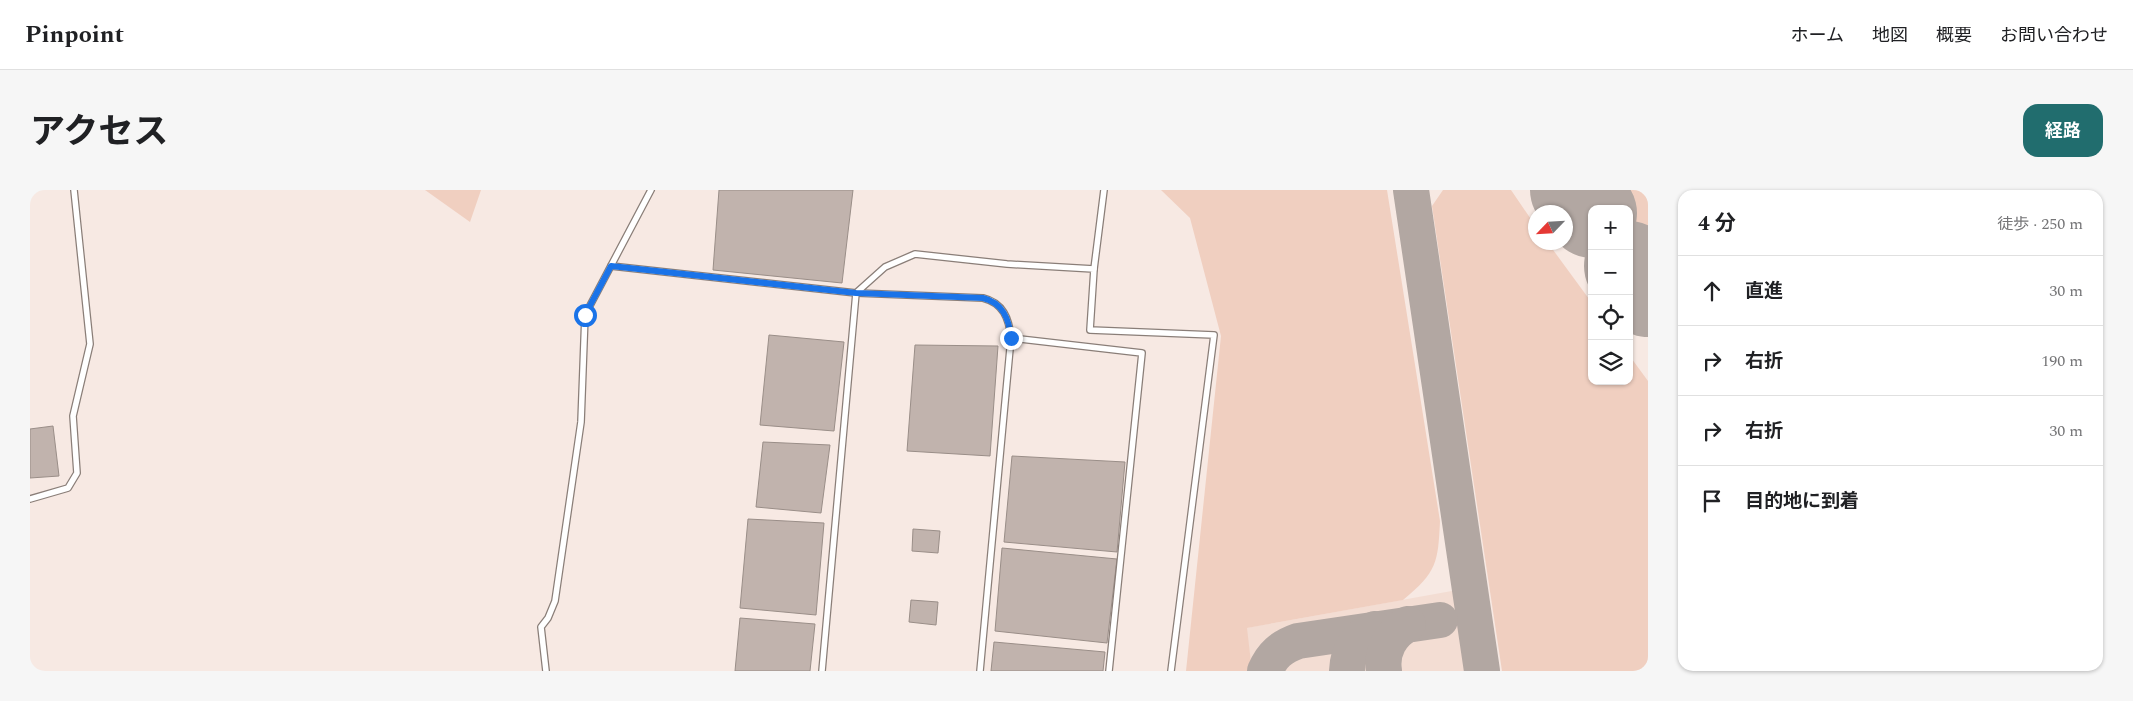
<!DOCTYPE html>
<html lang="ja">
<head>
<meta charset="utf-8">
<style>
	body { margin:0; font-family:Spectral,"Noto Sans JP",serif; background:#f6f6f6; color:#202124 }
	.controls { position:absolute; right:15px; top:15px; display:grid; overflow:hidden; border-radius:10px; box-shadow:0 1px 4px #0004 }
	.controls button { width:45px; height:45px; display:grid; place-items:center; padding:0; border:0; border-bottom:1px solid #e0e0e0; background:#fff; color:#202124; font:25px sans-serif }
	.compass { position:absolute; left:1498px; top:15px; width:45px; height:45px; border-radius:50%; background:#fff; box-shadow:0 1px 4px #0004; rotate:245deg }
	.stop { position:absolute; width:15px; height:15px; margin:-11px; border:4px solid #1a73e8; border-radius:50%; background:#fff }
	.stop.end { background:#1a73e8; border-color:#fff; box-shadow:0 1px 5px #0008 }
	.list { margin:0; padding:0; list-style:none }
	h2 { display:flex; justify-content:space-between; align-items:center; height:65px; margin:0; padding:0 20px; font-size:21px }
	h2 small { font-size:16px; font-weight:400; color:#757577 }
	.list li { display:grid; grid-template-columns:32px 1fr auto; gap:15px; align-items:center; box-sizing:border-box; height:70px; padding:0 20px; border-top:1px solid #e0e0e0 }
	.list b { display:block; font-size:19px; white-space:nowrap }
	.list em { font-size:16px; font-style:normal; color:#757577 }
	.icon { flex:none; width:28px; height:28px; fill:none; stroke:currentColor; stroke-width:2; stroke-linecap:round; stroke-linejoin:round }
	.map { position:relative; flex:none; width:1618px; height:481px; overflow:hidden; border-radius:15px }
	header { display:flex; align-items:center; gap:30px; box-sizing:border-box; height:70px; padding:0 25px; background:#fff; border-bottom:1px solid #e0e0e0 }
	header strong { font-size:24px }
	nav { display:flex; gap:28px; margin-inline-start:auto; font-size:18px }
	.intro { display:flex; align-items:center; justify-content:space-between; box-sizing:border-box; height:120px; padding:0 30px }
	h1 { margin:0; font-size:35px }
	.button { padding:12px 22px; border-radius:15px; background:#216d6e; color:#fff; font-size:18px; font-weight:700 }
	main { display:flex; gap:30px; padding:0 30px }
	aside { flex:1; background:#fff; border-radius:15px; box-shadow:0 1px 4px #0004 }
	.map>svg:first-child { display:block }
	.built { fill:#f3ddd3 }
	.green { fill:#f0cfc0 }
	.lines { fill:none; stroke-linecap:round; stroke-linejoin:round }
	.taxiway { stroke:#b2a7a2; stroke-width:36 }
	.runway { stroke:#b2a7a2; stroke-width:90 }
	.building { fill:#c1b3ad; stroke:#9a8e88 }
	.service-casing { stroke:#8a7e78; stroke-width:8 }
	.service { stroke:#fff; stroke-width:5.5 }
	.route { stroke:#1a73e8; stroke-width:6 }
</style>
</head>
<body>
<header>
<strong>Pinpoint</strong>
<nav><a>ホーム</a><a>地図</a><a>概要</a><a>お問い合わせ</a></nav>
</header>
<div class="intro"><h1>アクセス</h1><a class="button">経路</a></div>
<main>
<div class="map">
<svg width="1618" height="481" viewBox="0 0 1618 481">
	<rect width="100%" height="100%" fill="#f7e9e3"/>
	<polygon class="built" points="1455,395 1467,481 1222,481 1216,438"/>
	<g class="green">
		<polygon points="395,0 451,0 440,32"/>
		<path d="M 1131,0 L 1357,0 L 1410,331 C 1408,373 1407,382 1373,410 L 1217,438 L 1222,481 L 1156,481 L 1191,146 L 1160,28 Z"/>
		<polygon points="1413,0 1481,0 1505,35 1506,52 1518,53 1562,113 1562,191 1599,191 1599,165 1618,191 1618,481 1472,481 1402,16"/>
		<polygon points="1578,0 1618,0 1618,56 1599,30 1599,19 1591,19"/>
	</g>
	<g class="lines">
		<g class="taxiway">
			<polyline points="1381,0 1452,481"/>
			<path d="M 1235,481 C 1242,465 1251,457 1268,451 L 1410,430"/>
			<path d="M 1317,481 C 1318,460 1326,448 1345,439"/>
			<path d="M 1354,481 C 1351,461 1361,443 1378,434"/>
		</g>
		<g class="runway">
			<polyline points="1545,0 1562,23"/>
			<polyline points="1599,76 1618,102"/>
		</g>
	</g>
	<g class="building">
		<polygon points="689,0 823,0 812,93 683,80"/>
		<polygon points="739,145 814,152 804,241 730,235"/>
		<polygon points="885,155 968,156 960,266 877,261"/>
		<polygon points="23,236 29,286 0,288 0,239"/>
		<polygon points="733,252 800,255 791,323 726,317"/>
		<polygon points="982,266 1095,272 1087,362 974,352"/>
		<polygon points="718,329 794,333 786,425 710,418"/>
		<polygon points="883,339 910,341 908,363 882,361"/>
		<polygon points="972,358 1087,369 1077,453 965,441"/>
		<polygon points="881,410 908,412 906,435 879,432"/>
		<polygon points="710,428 785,434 780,481 705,481"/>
		<polygon points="964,452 1075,462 1073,481 961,481"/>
	</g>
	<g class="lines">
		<defs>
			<g id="service">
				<path d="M 581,76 L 826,103 L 953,108 C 973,113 979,128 981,148 L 950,481"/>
				<polyline points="1064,79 1074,0"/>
				<polyline points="981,148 1112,163 1079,481"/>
				<polyline points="0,309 38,298 47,283 43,226 60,154 44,0"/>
				<polyline points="516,481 511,437 518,428 525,411 551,232 555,125 621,0"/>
				<polyline points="792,481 826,103 855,77 885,64 977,74 1064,79 1060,140 1184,145 1141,481"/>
			</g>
		</defs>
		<use href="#service" class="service-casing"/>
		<use href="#service" class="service"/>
	</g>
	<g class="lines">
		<path class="route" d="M 555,125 L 581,76 L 826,103 L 953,108 C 973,113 979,129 981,148"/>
	</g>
</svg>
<div class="controls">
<button>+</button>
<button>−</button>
<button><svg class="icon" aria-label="locate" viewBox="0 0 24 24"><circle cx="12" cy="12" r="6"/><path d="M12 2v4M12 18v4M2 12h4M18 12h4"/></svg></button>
<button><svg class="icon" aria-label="layers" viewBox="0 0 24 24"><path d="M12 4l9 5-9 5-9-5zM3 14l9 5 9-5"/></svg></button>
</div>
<svg class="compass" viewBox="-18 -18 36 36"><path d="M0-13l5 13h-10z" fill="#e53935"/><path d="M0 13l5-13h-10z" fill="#757577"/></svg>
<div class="stop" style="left:555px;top:125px"></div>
<div class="stop end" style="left:981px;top:148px"></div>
</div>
<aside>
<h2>4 分<small>徒歩 · 250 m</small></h2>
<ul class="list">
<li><svg class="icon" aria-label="ahead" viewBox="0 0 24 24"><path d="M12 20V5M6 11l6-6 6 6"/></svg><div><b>直進</b></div><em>30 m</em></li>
<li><svg class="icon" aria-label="right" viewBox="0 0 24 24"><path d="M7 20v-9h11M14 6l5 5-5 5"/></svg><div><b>右折</b></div><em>190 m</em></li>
<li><svg class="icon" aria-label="right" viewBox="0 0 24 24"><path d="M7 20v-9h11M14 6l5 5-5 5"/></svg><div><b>右折</b></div><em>30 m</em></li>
<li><svg class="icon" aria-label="arrive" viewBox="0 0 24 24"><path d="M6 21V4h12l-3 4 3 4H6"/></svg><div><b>目的地に到着</b></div></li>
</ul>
</aside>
</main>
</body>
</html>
